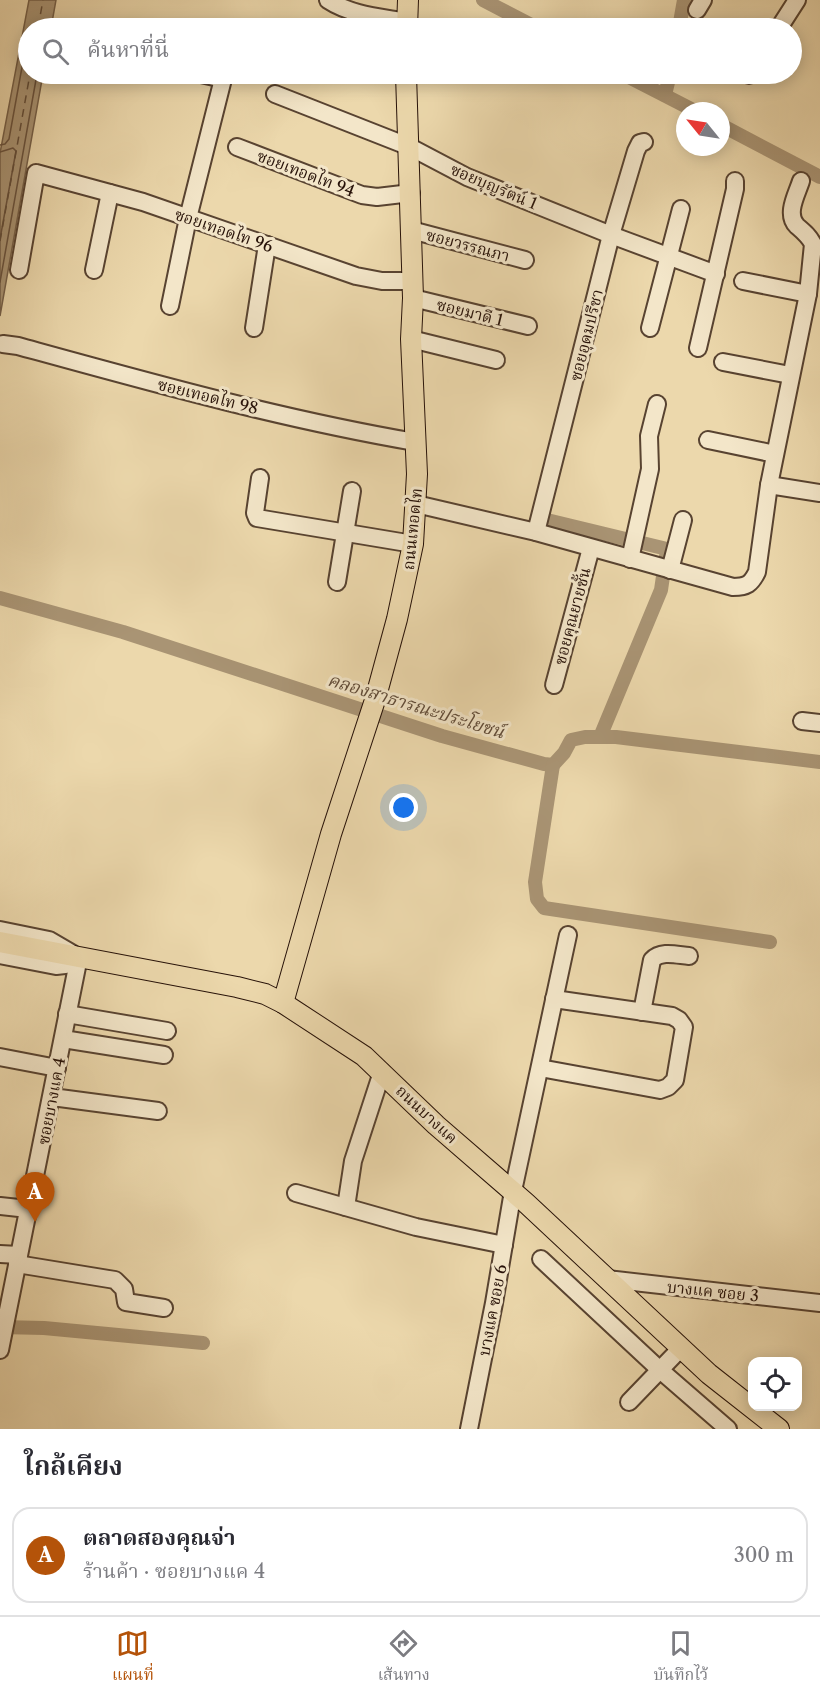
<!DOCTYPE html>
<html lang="th">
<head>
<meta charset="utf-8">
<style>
	body { margin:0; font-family:"Libre Caslon Text","Noto Serif Thai",serif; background:#f2f2f3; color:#2b2b33 }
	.controls { position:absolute; right:18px; bottom:18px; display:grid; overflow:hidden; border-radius:12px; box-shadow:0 3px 15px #0003 }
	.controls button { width:54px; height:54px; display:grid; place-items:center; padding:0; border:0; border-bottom:2px solid #e1e1e2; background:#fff; color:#2b2b33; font:30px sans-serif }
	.compass { position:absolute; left:676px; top:102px; width:54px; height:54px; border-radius:50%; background:#fff; box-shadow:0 3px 15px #0003; rotate:300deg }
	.you { position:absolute; left:404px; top:808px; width:21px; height:21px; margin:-15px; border:4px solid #fff; border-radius:50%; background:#1a73e8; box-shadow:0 0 0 9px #1a73e833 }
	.badge { display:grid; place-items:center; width:39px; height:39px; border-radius:50%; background:#b45309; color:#fff; font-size:20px; font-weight:700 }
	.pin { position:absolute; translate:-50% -50px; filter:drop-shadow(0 2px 3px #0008) }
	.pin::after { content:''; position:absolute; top:32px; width:21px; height:18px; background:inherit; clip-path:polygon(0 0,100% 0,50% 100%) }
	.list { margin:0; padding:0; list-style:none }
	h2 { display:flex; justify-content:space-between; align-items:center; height:78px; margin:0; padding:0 24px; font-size:26px }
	h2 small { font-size:20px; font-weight:400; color:#7c7c81 }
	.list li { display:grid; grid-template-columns:39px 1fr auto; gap:18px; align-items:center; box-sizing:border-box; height:96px; margin:0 12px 12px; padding:0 12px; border:2px solid #e1e1e2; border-radius:18px }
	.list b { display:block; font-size:22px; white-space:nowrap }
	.list p { margin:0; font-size:20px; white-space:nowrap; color:#7c7c81 }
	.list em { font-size:20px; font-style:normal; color:#7c7c81 }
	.icon { flex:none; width:33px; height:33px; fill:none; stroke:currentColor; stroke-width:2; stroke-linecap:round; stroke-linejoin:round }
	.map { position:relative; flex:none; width:820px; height:1429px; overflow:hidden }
	.search { position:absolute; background:#fff; box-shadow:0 3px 15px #0003; left:18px; right:18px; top:18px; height:66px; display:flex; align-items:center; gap:15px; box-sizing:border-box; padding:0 21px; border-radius:33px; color:#7c7c81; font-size:22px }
	.sheet { height:186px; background:#fff }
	nav { display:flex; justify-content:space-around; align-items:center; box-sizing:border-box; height:84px; border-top:2px solid #e1e1e2; background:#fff; font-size:16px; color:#7c7c81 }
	nav a { display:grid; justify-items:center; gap:3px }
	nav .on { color:#b45309 }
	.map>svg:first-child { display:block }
	.water { fill:#a99474; stroke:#756049; stroke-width:1.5 }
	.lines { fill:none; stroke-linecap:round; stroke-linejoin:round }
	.shore { stroke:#68523e; stroke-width:1.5 }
	.canal { stroke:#a99474; stroke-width:14 }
	.ferry { stroke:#614c39; stroke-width:1.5; stroke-dasharray:8 6; stroke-linecap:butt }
	.minor-casing { stroke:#584331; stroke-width:20 }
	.major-casing { stroke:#261108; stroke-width:22 }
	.minor { stroke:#f3e6c9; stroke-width:16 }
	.major { stroke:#ecd8ac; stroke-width:20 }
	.labels { text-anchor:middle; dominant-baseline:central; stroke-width:6; stroke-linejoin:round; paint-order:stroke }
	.street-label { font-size:16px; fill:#261108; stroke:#f3e6c9 }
	.water-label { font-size:18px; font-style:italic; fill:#614c39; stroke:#f3e6c9 }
</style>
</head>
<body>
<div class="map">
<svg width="820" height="1429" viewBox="0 0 820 1429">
	<rect width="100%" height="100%" fill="#ecd8ac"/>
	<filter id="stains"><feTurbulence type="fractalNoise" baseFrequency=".00333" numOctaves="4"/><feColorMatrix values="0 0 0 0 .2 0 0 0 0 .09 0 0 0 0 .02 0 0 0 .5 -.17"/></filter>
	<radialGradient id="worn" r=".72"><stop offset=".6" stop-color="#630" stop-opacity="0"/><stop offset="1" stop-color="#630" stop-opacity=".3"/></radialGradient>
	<polygon class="water" points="29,0 56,0 51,28 28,28 28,74 43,74 0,316 0,153"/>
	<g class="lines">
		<g class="shore">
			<polyline points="0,145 5,144 9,139 28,34"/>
			<polyline points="0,152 13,148 16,151 0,239"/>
			<polyline points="0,282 37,74"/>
		</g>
		<g class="canal">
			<polyline points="483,0 537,28"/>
			<polyline points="679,28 684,0"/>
			<polyline points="623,74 695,111"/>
			<polyline points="665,95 670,74"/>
			<polyline points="721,125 820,177"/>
			<polyline points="547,520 667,549 661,590 600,737"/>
			<polyline points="0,598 123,632 442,736 544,764 553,765 564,753 571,740 585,737 616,737 820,762"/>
			<polyline points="553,765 535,882 537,899 544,908 770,942"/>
			<polyline points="0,1327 44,1328 203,1343"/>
		</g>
		<g class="ferry">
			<polyline points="38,28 43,0"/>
			<polyline points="0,241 30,74"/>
		</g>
		<defs>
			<g id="minor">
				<path d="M 328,0 C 351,15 380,17 407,22"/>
				<polyline points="697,10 703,0"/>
				<polyline points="779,28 797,0"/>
				<polyline points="749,75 750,74"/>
				<polyline points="275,94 410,147 467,177 611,235 716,274"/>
				<polyline points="237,147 362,195 377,197 411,193"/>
				<polyline points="411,230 525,260"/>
				<polyline points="19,270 36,173 143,202 356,276 382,281 412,281"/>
				<polyline points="94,270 110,193"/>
				<polyline points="743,281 808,294"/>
				<polyline points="413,298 528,326"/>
				<polyline points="170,306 188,218 223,79 201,74"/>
				<polyline points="254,328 267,245"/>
				<polyline points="650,328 681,209"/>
				<polyline points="411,339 496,360"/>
				<path d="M 3,344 L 18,346 C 149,382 281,419 415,442"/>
				<polyline points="698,348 735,189 735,181"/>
				<polyline points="723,362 790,375"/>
				<polyline points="708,440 775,454"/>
				<polyline points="260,478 255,513 257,518 413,544"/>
				<polyline points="769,485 820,493"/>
				<path d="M 416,504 L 536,532 L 733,587 C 747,587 751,584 757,572 L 769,485 L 808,294 L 813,244 C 809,236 804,232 797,226 C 785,214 797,194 801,181"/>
				<polyline points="536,532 611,235 636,151 640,143 644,142"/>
				<polyline points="630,559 650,469 649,436 657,404"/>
				<polyline points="670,570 683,520"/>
				<polyline points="337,582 352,491"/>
				<polyline points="554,685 591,548"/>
				<polyline points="802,721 820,723"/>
				<polyline points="0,930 49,940 73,954"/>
				<polyline points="0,955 56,966 65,965 79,957"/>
				<path d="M 642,1012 L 652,960 C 661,950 677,955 689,956"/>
				<polyline points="67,1014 167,1031"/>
				<polyline points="63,1039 164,1055"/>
				<polyline points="0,1057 57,1068"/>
				<polyline points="540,1068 660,1090 668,1087 675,1080 684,1027 679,1020 672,1016 554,999"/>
				<polyline points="52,1097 158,1111"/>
				<polyline points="296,1193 416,1227 504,1245"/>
				<polyline points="0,1206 28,1209"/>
				<polyline points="346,1207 353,1161 382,1072"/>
				<polyline points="0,1254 19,1255"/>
				<polyline points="541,1259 660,1370 728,1429"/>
				<polyline points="17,1264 115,1280 124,1289 126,1302 164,1308"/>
				<polyline points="607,1279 820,1303"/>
				<polyline points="0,1350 79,957"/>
				<polyline points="629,1402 681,1348"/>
				<polyline points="469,1429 494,1303 513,1191 568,935"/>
			</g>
			<g id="major">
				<polyline points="407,28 408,0"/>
				<polyline points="0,942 237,987 265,994 283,1003 364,1056 436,1125 526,1203 709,1374 779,1429"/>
				<polyline points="283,1003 331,834 375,700 397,619 413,544 417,474 411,339 413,298 406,74"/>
			</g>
		</defs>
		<use href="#minor" class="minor-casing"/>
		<use href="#major" class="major-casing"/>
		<use href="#minor" class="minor"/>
		<use href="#major" class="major"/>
	</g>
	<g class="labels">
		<g class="street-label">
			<text transform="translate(306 173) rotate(21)">ซอยเทอดไท 94</text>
			<text transform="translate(494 186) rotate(23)">ซอยบุญรัตน์ 1</text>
			<text transform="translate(224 230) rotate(19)">ซอยเทอดไท 96</text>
			<text transform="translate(468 245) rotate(15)">ซอยวรรณภา</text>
			<text transform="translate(470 312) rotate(14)">ซอยมาดี 1</text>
			<text transform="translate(586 335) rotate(-76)">ซอยอุดมปรีชา</text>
			<text transform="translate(208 396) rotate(14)">ซอยเทอดไท 98</text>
			<text transform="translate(412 529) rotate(-84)">ถนนเทอดไท</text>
			<text transform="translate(572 616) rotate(-75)">ซอยคุณยายชั้น</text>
			<text transform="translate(51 1101) rotate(-79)">ซอยบางแค 4</text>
			<text transform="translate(427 1114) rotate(43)">ถนนบางแค</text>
			<text transform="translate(713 1291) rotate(6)">บางแค ซอย 3</text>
			<text transform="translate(492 1310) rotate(-79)">บางแค ซอย 6</text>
		</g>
		<g class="water-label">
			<text transform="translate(416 706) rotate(17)">คลองสาธารณะประโยชน์</text>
		</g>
	</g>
	<rect width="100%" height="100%" filter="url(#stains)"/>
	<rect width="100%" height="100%" fill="url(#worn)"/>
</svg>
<div class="controls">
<button><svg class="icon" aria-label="locate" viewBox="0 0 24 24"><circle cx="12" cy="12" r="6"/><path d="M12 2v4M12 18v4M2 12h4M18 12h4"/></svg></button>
</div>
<svg class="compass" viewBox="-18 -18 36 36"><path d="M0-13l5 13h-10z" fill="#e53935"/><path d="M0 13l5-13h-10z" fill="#7c7c81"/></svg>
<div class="you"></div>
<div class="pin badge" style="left:35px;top:1222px">A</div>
<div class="search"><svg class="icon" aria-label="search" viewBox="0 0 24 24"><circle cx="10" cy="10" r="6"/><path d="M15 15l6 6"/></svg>ค้นหาที่นี่</div>
</div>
<section class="sheet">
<h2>ใกล้เคียง<small></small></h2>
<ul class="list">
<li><span class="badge">A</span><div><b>ตลาดสองคุณจ่า</b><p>ร้านค้า · ซอยบางแค 4</p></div><em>300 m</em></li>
</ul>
</section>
<nav>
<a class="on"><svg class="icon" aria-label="map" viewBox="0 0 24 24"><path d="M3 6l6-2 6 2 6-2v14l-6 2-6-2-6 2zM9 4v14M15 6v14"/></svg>แผนที่</a>
<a><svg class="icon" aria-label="directions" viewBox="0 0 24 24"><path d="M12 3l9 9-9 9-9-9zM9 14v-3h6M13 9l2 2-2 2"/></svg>เส้นทาง</a>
<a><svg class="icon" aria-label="saved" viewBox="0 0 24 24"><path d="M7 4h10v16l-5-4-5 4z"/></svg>บันทึกไว้</a>
</nav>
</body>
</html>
